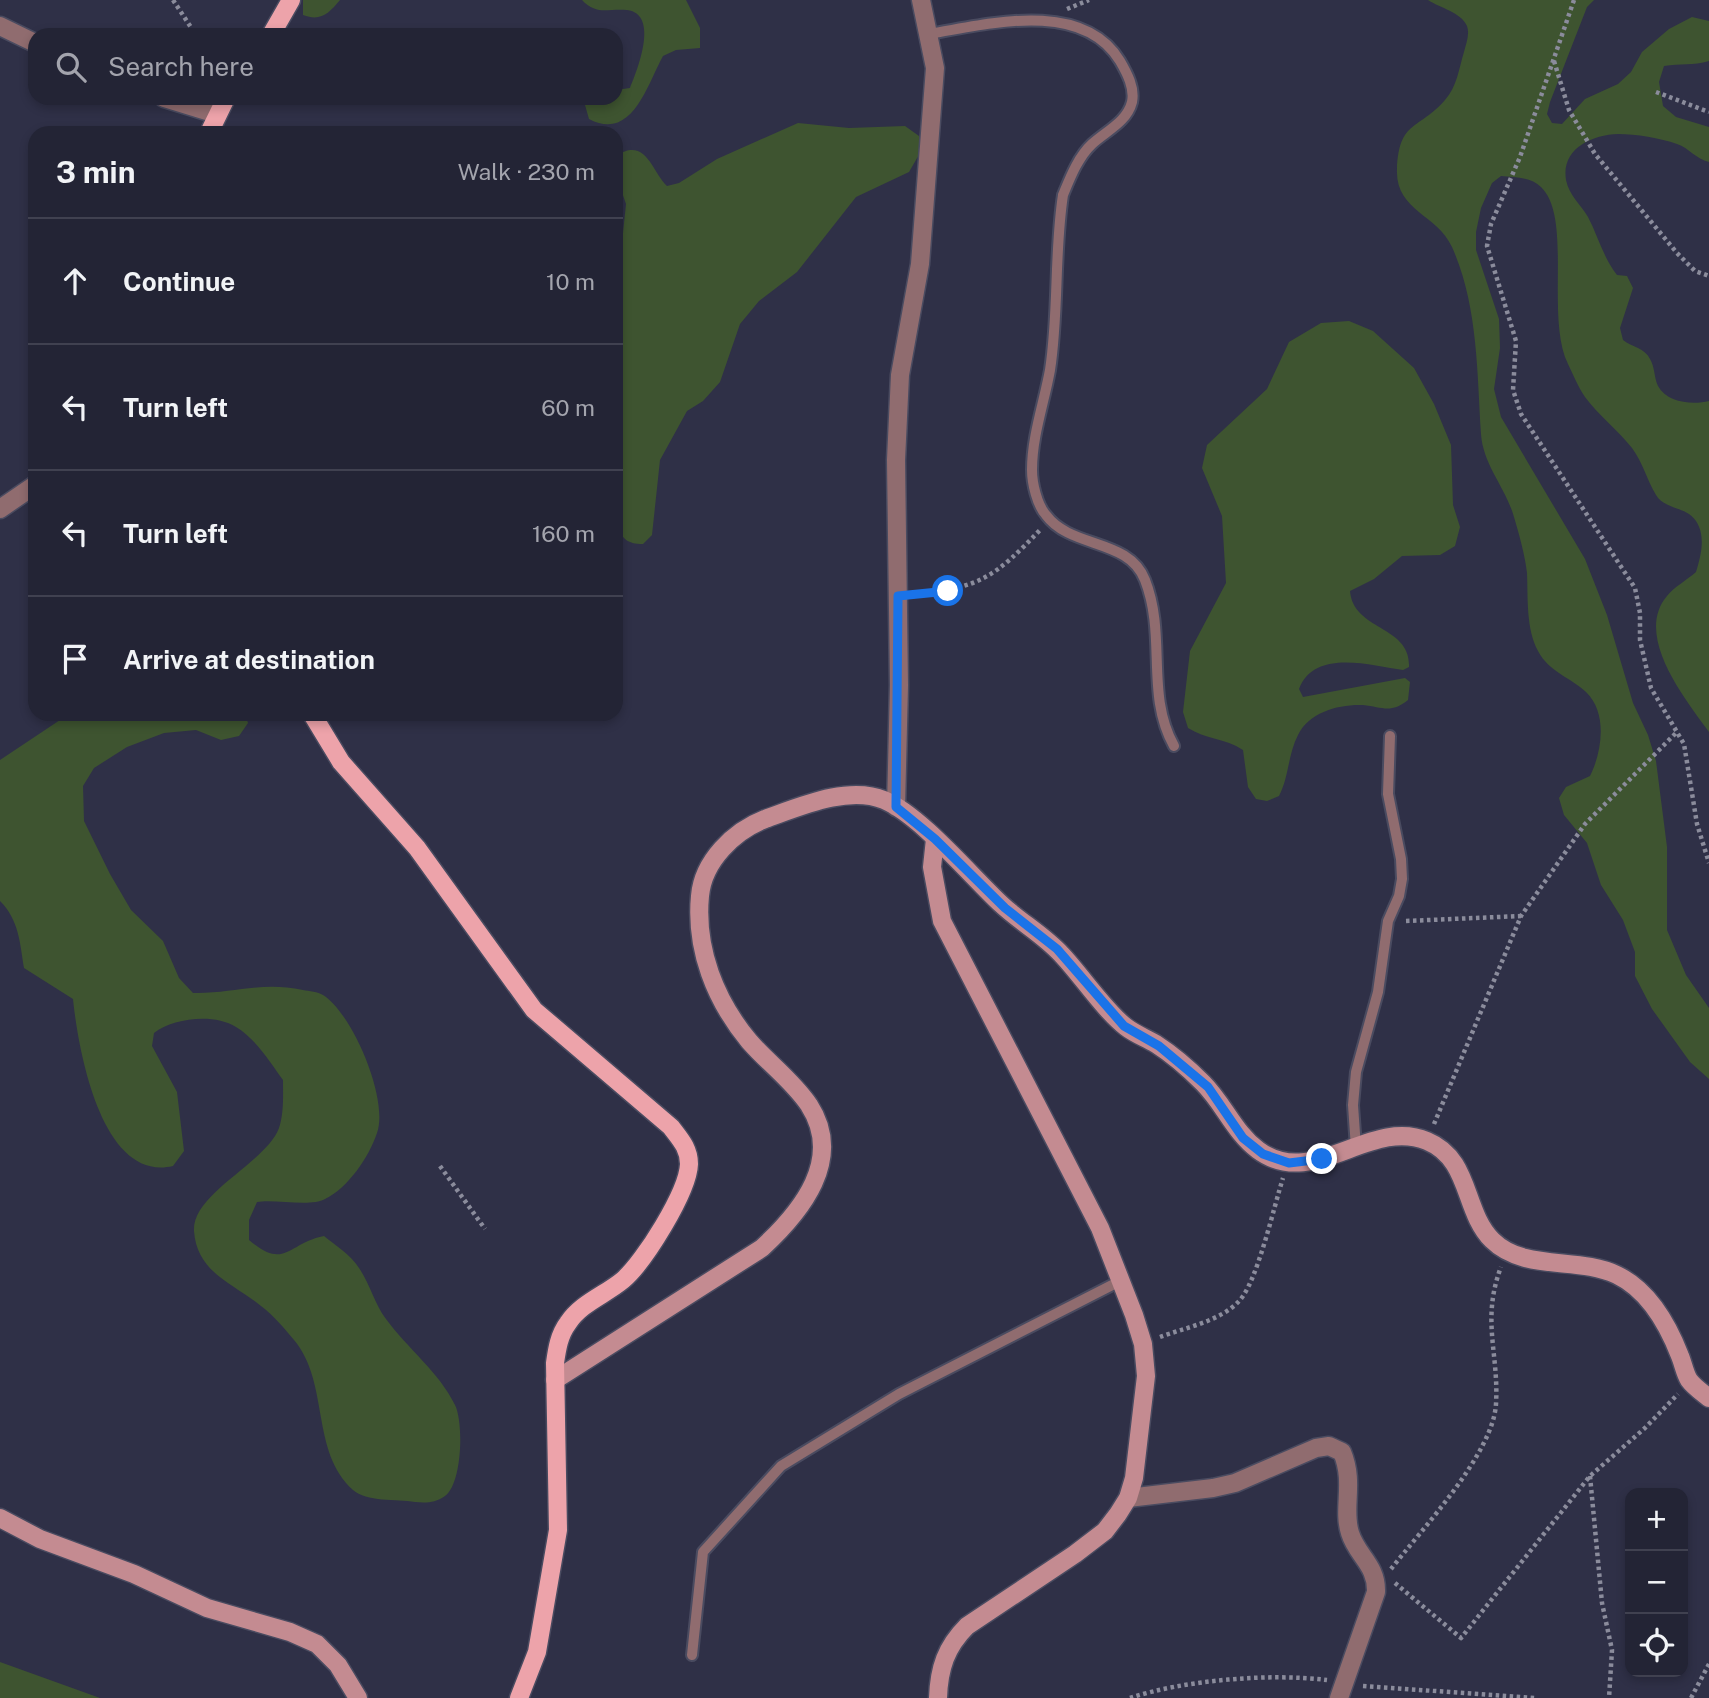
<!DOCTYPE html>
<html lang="en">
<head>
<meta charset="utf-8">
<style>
	body { margin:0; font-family:"Public Sans",sans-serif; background:#2f3041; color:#f1f3f6 }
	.controls { position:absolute; right:21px; bottom:21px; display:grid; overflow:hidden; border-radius:14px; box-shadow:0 4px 10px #0003 }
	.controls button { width:63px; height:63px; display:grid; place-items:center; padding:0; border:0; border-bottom:2px solid #404150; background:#232435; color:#f1f3f6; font:35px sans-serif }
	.stop { position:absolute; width:21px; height:21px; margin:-16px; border:5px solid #1a73e8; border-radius:50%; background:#fff }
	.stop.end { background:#1a73e8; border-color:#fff; box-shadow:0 2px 7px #0008 }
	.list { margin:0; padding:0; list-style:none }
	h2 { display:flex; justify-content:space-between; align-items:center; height:91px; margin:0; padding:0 28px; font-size:30px }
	h2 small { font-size:23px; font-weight:400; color:#a3a4ad }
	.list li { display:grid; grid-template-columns:46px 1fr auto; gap:21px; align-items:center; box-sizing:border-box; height:126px; padding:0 28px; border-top:2px solid #404150 }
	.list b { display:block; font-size:26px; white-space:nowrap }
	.list em { font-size:23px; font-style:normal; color:#a3a4ad }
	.icon { flex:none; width:38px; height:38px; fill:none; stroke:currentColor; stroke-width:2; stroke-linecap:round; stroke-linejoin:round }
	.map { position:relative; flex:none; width:1709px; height:1698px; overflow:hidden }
	.search { position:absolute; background:#232435; box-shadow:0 4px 10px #0003; left:28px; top:28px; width:595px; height:77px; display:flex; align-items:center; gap:18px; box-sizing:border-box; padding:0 24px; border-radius:21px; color:#a3a4ad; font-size:26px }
	.panel { position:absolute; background:#232435; box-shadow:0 4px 10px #0003; left:28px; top:126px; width:595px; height:595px; border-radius:21px }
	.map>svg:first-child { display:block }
	.green { fill:#3e5430 }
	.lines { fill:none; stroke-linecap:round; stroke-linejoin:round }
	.lane-casing { stroke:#4a4b60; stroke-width:14 }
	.street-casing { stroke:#4a4b60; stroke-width:21 }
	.secondary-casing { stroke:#4a4b60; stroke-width:21 }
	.primary-casing { stroke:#4a4b60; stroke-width:21 }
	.path { stroke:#8b8c9c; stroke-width:4.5; stroke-dasharray:3.5 3.5; stroke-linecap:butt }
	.lane { stroke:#906c6f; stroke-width:10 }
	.street { stroke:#906c6f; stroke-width:18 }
	.secondary { stroke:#c48b91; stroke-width:18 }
	.primary { stroke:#eda3aa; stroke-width:18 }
	.route { stroke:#1a73e8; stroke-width:9 }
</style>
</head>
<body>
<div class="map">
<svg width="1709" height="1698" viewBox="0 0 1709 1698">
	<rect width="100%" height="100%" fill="#2f3047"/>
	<g class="green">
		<path d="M 303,0 L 340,0 C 329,13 321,22 303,15 Z"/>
		<path d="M 582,0 L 686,0 L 700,28 L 700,48 L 676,50 L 663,56 C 647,85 632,142 589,119 L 583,98 L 616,98 L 616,90 L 630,88 C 637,71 660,14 627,10 C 608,8 597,16 582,0 Z"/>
		<path d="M 1428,0 L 1594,0 L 1587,7 L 1550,102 L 1547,114 L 1552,123 L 1562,124 L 1585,99 L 1618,84 L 1631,72 L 1642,52 L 1669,29 L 1692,17 L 1709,21 L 1709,61 C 1693,66 1680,63 1664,66 L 1659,82 L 1663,106 L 1676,117 L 1709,127 L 1709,162 C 1696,159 1689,148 1677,144 C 1660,138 1636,134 1618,134 C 1591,135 1561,149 1566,180 C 1569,195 1581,205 1588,217 C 1598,236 1603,257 1617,275 L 1627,276 L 1633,288 L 1620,328 L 1623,340 C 1632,347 1645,348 1650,359 C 1655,367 1654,378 1658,386 C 1667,403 1693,405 1709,401 L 1709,732 C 1687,701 1633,636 1667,596 C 1674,587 1687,580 1696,572 C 1701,556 1706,536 1696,521 C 1686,506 1665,510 1656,495 C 1647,480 1643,463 1632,448 C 1618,430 1598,415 1585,397 C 1578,387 1573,374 1568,364 C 1545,317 1573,218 1541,187 C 1531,177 1514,177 1501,176 L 1492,183 L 1481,208 L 1476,232 L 1476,250 L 1499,319 L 1500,348 L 1494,389 L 1501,417 L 1585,559 L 1607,615 L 1633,703 L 1648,735 L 1656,761 L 1667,847 L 1667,930 L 1686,975 L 1709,1008 L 1709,1079 L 1690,1062 L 1652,1009 L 1635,976 L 1635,952 L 1623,920 L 1601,885 L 1587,843 L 1564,815 L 1559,798 L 1566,787 L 1590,776 C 1602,752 1608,713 1586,692 C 1570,677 1549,672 1538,651 C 1526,629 1528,598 1527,573 C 1525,555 1519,534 1514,517 C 1506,488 1483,465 1481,434 C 1477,372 1478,305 1452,247 C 1437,214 1395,211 1397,169 C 1399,120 1419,130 1445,100 C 1457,87 1459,68 1464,52 C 1466,44 1470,34 1467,26 C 1461,12 1440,8 1428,0 Z"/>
		<path d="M 798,123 L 849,128 L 905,126 L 919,136 L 920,153 L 909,172 L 856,197 L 797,272 L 759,301 L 740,324 L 720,382 L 703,401 L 687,411 L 660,460 L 652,535 L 643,544 C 627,544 622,539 616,523 L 616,301 L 626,204 L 616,175 L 616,156 C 646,136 652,172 667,186 L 679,183 L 717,159 Z"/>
		<path d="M 1349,321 L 1373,331 L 1414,368 L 1434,404 L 1451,445 L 1453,505 L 1460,527 L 1455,546 L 1440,555 L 1402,556 L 1374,579 L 1350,591 C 1353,631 1411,625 1409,667 L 1403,670 C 1371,666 1315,648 1299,689 L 1303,697 L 1405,678 L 1410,682 L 1408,700 C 1391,714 1382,707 1363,705 C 1339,704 1309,712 1298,735 C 1288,754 1289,777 1279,796 L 1267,801 L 1256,799 L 1248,787 L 1243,750 C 1225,738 1205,739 1188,728 L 1183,712 L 1190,651 L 1226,583 L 1222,516 L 1202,468 L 1207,445 L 1267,389 L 1289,342 L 1321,323 Z"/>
		<path d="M 69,714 L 245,714 L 248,723 L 239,736 L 221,740 L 196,730 L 164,733 L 127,747 L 94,768 L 83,786 L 84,821 L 110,874 L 131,910 L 163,941 L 179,978 L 193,993 C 233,994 260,981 303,990 C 309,991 318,992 323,995 C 353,1014 389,1100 377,1133 C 369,1157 348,1188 325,1199 C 311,1207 275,1199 257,1202 L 249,1220 L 249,1240 C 285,1271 288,1243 324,1236 C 335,1245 351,1255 359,1268 C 370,1284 374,1303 386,1319 C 408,1349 439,1372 455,1405 C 464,1423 462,1484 445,1496 C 435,1503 426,1503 415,1502 C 397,1499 366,1502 353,1490 C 310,1451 330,1383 294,1340 C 284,1328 274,1316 261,1306 C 233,1283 197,1273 194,1231 C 192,1193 266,1163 279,1128 C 284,1113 283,1095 283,1080 C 270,1062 256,1039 236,1027 C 214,1013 173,1018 154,1033 L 152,1046 L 177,1092 L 184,1151 L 173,1166 C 101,1183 78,1048 73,999 L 24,968 C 20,943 19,920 0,901 L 0,760 Z"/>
		<polygon points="0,1662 100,1698 0,1698"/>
	</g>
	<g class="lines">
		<defs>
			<g id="lane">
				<path d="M 929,34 C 991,23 1083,0 1120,61 C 1127,73 1135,88 1132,102 C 1127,122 1106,131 1092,144 C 1078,157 1070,178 1063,195 C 1054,253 1059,312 1050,370 C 1044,403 1032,436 1032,470 C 1032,483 1037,505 1046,515 C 1071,549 1129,538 1145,580 C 1167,636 1145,694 1174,746"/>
				<polyline points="1356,1148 1353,1105 1356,1072 1378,992 1388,921 1399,896 1402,879 1401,859 1388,794 1390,736"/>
				<polyline points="692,1655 703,1552 781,1466 899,1394 1122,1280"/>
			</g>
			<g id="street">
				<polyline points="0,26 35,43"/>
				<polyline points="164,98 216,114"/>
				<polyline points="0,509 35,485"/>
				<polyline points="896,807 899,685 896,460 900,375 920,264 935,68 921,0"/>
				<path d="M 1128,1498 L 1213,1488 L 1235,1483 L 1316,1448 L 1329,1446 L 1342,1452 C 1355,1483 1342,1508 1350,1533 C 1357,1556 1377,1565 1376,1592 L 1339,1698"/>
			</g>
			<g id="secondary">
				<path d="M 935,839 L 932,867 L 942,921 L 1100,1228 L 1134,1315 L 1143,1344 L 1146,1376 L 1134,1478 L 1128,1498 L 1118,1514 L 1105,1531 L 1075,1554 L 967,1626 C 946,1647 939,1668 938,1698"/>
				<path d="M 555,1380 L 762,1248 C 802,1211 844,1159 809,1105 C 792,1080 768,1063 749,1041 C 715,1000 695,949 700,896 C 703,861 734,831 765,819 C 799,807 848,785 884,800 C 920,815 971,876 1001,904 C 1020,922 1044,935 1062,955 C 1081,975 1105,1011 1126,1027 C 1135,1034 1146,1038 1156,1044 C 1173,1055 1189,1069 1203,1083 C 1224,1104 1234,1132 1258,1150 C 1313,1191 1370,1117 1427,1141 C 1471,1159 1463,1211 1492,1240 C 1524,1272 1578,1256 1617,1275 C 1648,1290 1668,1325 1680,1356 C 1683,1363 1685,1374 1689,1380 C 1694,1387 1703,1393 1709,1398"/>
				<polyline points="0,1518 40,1539 134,1574 207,1608 290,1632 317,1644 338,1665 358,1698"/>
			</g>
			<g id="primary">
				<polyline points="271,35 291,0"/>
				<polyline points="209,133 226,98"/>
				<path d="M 312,714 L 341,762 L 417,848 L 534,1010 L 671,1127 C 680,1139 689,1148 689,1164 C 688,1192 644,1262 623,1280 C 605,1295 581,1303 568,1323 C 559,1335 557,1349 555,1363 L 558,1530 L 537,1652 L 519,1698"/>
			</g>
		</defs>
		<use href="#lane" class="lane-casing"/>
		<use href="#street" class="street-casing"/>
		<use href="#secondary" class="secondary-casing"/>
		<use href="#primary" class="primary-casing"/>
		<g class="path">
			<polyline points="173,0 196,35"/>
			<polyline points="1574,0 1520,157 1491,224 1487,246 1516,341 1513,390 1521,414 1635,588 1640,613 1640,640 1651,688 1684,744 1697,824 1709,863"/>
			<polyline points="1067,9 1089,0"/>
			<polyline points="1554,61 1569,110 1595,154 1677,253 1695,271 1709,276"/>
			<polyline points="1656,92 1709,112"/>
			<path d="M 916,594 C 980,588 996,576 1040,530"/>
			<polyline points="1406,921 1521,916"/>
			<polyline points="1434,1124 1521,916 1585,824 1677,732"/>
			<polyline points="440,1166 485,1229"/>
			<path d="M 1160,1337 C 1184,1328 1221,1321 1239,1301 C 1257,1283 1274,1206 1283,1178"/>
			<polyline points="1590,1476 1602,1603 1612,1650 1609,1698"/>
			<path d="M 1391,1569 C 1422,1529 1493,1454 1496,1404 C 1499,1353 1481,1320 1501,1267"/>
			<polyline points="1395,1583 1461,1638 1590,1476 1645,1428 1678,1394"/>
			<polyline points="1363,1686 1535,1698"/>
			<path d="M 1130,1698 C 1184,1680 1270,1673 1327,1680"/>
			<polyline points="1691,1698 1709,1664"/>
		</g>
		<use href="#lane" class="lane"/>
		<use href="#street" class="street"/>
		<use href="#secondary" class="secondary"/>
		<use href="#primary" class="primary"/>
	</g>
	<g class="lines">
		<polyline class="route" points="948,591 898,596 896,807 935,839 1005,908 1057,949 1124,1026 1159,1046 1208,1087 1243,1138 1263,1154 1289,1163 1322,1159"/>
	</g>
</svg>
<div class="controls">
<button>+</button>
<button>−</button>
<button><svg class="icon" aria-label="locate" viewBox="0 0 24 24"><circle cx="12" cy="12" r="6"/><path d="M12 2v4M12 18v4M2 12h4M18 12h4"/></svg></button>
</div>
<div class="stop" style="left:948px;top:591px"></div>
<div class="stop end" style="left:1322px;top:1159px"></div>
<div class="search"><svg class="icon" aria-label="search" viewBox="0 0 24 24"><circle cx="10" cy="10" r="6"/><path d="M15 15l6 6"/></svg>Search here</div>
<section class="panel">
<h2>3 min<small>Walk · 230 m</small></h2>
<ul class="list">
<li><svg class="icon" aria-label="ahead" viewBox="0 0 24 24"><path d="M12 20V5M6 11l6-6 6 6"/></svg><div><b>Continue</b></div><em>10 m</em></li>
<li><svg class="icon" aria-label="left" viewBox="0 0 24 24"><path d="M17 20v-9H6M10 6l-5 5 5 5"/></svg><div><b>Turn left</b></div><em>60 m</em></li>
<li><svg class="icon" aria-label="left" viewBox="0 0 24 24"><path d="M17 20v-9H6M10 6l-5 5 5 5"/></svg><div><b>Turn left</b></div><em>160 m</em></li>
<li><svg class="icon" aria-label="arrive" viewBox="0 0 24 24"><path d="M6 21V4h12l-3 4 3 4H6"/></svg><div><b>Arrive at destination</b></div></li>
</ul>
</section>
</div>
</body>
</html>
